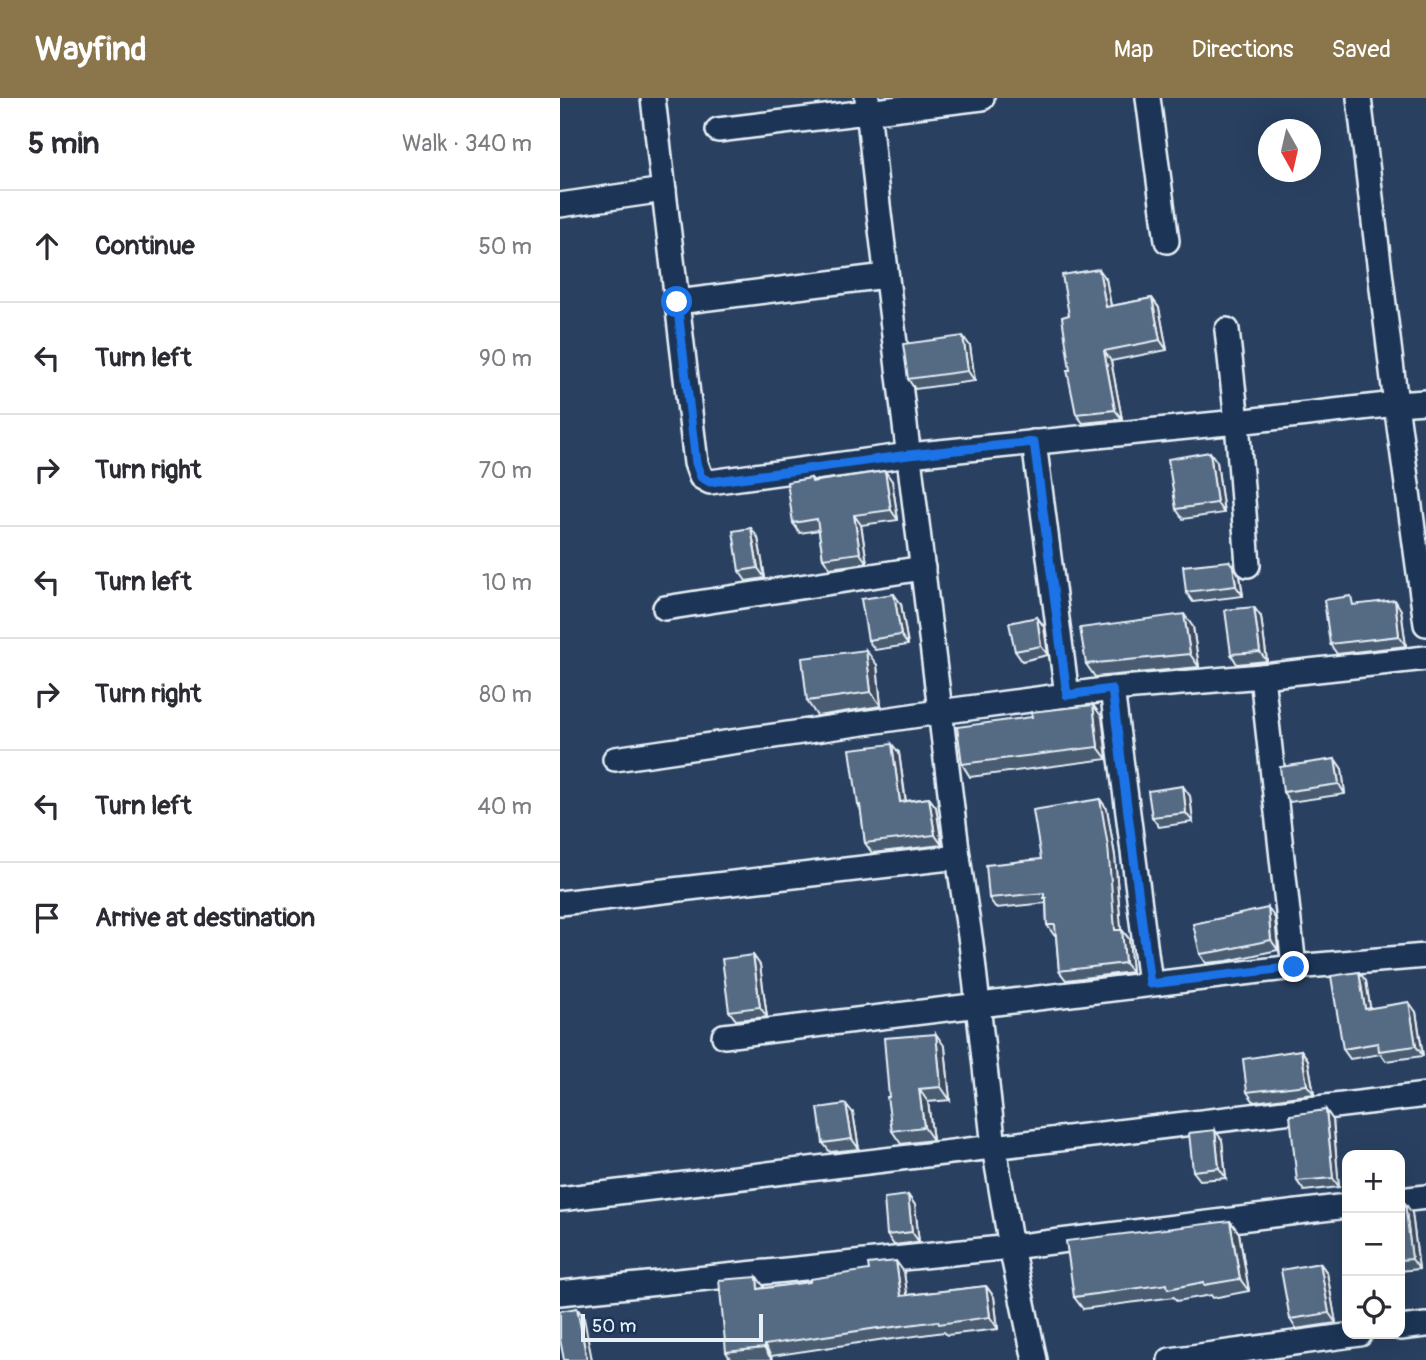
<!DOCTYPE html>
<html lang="en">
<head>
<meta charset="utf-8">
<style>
	body { margin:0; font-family:Pangolin,sans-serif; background:#f2f2f3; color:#2b2b33 }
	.controls { position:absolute; right:21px; bottom:21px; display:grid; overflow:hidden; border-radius:14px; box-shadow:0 7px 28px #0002 }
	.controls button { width:63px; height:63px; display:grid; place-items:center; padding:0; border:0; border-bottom:2px solid #e1e1e2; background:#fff; color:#2b2b33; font:35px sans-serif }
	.compass { position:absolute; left:698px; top:21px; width:63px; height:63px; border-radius:50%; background:#fff; box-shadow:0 7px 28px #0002; rotate:172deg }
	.scale { position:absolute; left:21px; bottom:18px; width:182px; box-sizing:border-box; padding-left:7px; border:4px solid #e8f1f8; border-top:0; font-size:19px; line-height:24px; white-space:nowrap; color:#e8f1f8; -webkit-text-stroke:5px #1d3557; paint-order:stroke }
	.stop { position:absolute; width:21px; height:21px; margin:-16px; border:5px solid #1a73e8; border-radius:50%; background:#fff }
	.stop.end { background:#1a73e8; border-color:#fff; box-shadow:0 2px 7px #0008 }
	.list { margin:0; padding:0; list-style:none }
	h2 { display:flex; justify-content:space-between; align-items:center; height:91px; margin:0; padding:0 28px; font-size:30px }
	h2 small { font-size:23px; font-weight:400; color:#7c7c81 }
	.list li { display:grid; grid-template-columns:46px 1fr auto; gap:21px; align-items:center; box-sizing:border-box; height:112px; padding:0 28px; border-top:2px solid #e1e1e2 }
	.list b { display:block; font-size:26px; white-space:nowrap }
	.list em { font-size:23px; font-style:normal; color:#7c7c81 }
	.icon { flex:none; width:38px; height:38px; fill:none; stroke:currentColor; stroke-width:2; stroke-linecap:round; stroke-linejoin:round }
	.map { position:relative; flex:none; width:866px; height:1262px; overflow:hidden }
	header { display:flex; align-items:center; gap:42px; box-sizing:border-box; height:98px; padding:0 35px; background:#8a764a; color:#fff }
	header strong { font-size:33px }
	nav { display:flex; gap:38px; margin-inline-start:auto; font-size:24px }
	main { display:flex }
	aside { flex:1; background:#fff }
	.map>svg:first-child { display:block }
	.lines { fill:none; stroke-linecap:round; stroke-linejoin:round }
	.street-casing { stroke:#e8f1f8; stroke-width:28 }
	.street { stroke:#1d3557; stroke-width:23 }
	.wall { fill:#495b71; stroke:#e8f1f8; stroke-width:2 }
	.shaded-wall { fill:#3c4a5c; stroke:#e8f1f8; stroke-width:2 }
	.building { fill:#556a83; stroke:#e8f1f8; stroke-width:2 }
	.route { stroke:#1a73e8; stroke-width:9 }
</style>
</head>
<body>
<header>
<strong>Wayfind</strong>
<nav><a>Map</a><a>Directions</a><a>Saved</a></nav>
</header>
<main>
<aside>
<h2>5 min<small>Walk · 340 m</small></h2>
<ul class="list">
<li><svg class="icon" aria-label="ahead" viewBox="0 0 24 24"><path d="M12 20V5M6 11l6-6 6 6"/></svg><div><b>Continue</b></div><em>50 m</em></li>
<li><svg class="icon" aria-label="left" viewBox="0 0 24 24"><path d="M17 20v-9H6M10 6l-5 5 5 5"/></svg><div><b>Turn left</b></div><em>90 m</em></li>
<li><svg class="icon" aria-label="right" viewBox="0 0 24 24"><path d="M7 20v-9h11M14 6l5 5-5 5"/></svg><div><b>Turn right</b></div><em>70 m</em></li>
<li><svg class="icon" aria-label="left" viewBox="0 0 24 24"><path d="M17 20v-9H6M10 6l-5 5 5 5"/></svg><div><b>Turn left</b></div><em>10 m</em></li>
<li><svg class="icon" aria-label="right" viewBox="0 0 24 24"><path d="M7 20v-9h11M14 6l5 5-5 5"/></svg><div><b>Turn right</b></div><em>80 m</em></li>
<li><svg class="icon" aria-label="left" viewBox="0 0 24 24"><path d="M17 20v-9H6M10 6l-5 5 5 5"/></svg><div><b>Turn left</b></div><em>40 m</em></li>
<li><svg class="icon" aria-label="arrive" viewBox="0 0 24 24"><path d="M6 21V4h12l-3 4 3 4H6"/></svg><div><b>Arrive at destination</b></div></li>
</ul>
</aside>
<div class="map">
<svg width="866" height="1262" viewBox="0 0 866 1262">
	<rect width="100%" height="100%" fill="#294061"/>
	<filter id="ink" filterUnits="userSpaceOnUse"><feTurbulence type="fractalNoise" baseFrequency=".0143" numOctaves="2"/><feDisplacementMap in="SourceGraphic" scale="14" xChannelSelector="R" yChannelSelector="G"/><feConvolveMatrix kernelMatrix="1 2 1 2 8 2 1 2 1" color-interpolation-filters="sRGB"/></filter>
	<g filter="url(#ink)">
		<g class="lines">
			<defs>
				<g id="street">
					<polyline points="93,0 136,365 141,379 150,384 349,357 677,324 836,306 866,304"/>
					<polyline points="307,0 318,107 398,759 411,845 434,1049 451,1149 475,1262"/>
					<polyline points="588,0 607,143"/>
					<polyline points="799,0 836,306 866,526"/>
					<polyline points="158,32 422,0"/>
					<polyline points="0,107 104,92"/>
					<polyline points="117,204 326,178"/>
					<polyline points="667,232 677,324 688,467"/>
					<polyline points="474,344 507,597"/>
					<polyline points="105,510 363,470"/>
					<polyline points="702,578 734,869"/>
					<polyline points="552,591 590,885"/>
					<polyline points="55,661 379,614 552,591 702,578 866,560"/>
					<polyline points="0,805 398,759"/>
					<polyline points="164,938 734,869 866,858"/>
					<polyline points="0,1101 866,997"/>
					<polyline points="840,1102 866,1099"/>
					<polyline points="0,1195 451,1149 787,1108"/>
					<polyline points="840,1230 866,1227"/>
					<polyline points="610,1262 800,1236"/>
				</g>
			</defs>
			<use href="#street" class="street-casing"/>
			<use href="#street" class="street"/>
		</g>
		<g class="wall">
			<polygon points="546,181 551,208 592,200 599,210 607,252 551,263 562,321 523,325 516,316 509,217"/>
			<polygon points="410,248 415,283 355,291 348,281"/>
			<polygon points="657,364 664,415 623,421 616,411"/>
			<polygon points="251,380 254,383 332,383 338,422 301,427 307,465 270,470 263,460 259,432 240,435 233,425"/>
			<polygon points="198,440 205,480 186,483 179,473"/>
			<polygon points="680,478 683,498 633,504 626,494"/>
			<polygon points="341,506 348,547 315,552 308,542"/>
			<polygon points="797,506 841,512 846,548 777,556 770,546"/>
			<polygon points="477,519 484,529 488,557 462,563 455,553"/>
			<polygon points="701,519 707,563 677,566 671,556"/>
			<polygon points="633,529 639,569 535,579 526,566"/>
			<polygon points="317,567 321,608 257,618 247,603"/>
			<polygon points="542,619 547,661 410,679 402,666"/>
			<polygon points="339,655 346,703 369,700 376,709 382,747 312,755 305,745 301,712 298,707"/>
			<polygon points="775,661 782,671 785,696 730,704 723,694"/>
			<polygon points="630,698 633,724 599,729 592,719"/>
			<polygon points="547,711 555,758 561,832 562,832 569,841 572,874 506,882 499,873 496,837 494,837 487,827 486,805 436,810 429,800"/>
			<polygon points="715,820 718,852 667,863 646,865 640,856"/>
			<polygon points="193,857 200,867 207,919 176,922 169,913"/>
			<polygon points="806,883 810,910 856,914 863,958 826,963 821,956 790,961 783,951"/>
			<polygon points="385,949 390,1002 368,1004 373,1042 341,1046 332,1033 329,999"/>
			<polygon points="741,952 748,962 754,996 694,1004 687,994"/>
			<polygon points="766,1012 773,1022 779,1089 744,1093 737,1083"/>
			<polygon points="293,1015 299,1051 270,1054 263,1045"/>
			<polygon points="662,1042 666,1080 640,1082 633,1073"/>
			<polygon points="348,1097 355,1107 359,1144 334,1147 327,1137"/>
			<polygon points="840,1105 852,1115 859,1171 840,1173"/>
			<polygon points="670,1123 679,1135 689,1193 653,1200 651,1197 617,1203 614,1199 523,1211 514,1199"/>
			<polygon points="760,1165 767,1175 776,1225 736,1231 730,1221"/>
			<polygon points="344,1174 347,1197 426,1188 434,1199 438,1231 387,1237 384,1234 326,1242 325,1241 211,1258 212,1262 171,1262 166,1254 205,1190"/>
		</g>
		<g class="shaded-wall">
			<polygon points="539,171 546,181 553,219 546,209"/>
			<polygon points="592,200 599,210 607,252 600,242"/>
			<polygon points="403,238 410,248 415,283 408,273"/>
			<polygon points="544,253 551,263 562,321 555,312"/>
			<polygon points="650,354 657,364 664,415 657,405"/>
			<polygon points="325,373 332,383 338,422 331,412"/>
			<polygon points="294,417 301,427 307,465 300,455"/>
			<polygon points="191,430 198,440 205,480 198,470"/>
			<polygon points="673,468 680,478 683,498 676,488"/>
			<polygon points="334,496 341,506 348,547 341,537"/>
			<polygon points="835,502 841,512 846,548 839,538"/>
			<polygon points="694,509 701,519 707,563 700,554"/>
			<polygon points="624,516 633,529 639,569 630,556"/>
			<polygon points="477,519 484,529 488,557 481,548"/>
			<polygon points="306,552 317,567 321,608 311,594"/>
			<polygon points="533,607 542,619 547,661 538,649"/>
			<polygon points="332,646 339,655 347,714 340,704"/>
			<polygon points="775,661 782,671 785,696 779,686"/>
			<polygon points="623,688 630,698 633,724 626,715"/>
			<polygon points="369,700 376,709 382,747 375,737"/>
			<polygon points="540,701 547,711 555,758 562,842 555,832"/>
			<polygon points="708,810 715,820 718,852 711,842"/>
			<polygon points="562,832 569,841 572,874 565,865"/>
			<polygon points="193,857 200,867 207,919 200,909"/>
			<polygon points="799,874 806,883 812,921 805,911"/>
			<polygon points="849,904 856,914 863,958 856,948"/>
			<polygon points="376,936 385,949 390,1002 381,989"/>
			<polygon points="741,952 748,962 754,996 747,987"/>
			<polygon points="359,991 368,1004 373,1042 364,1029"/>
			<polygon points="286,1006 293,1015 299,1051 292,1041"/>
			<polygon points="766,1012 773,1022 779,1089 773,1080"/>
			<polygon points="655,1032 662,1042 666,1080 659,1070"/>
			<polygon points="348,1097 355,1107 359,1144 352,1134"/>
			<polygon points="845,1105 852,1115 859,1171 852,1161"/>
			<polygon points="670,1123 679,1135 689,1193 680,1181"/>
			<polygon points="336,1163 344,1174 349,1209 341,1198"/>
			<polygon points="760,1165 767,1175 776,1225 769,1215"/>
			<polygon points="197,1179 205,1190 198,1191"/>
			<polygon points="426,1188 434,1199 438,1231 430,1219"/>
			<polygon points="17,1210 24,1220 32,1262 27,1262"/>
			<polygon points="204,1247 211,1258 212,1262 204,1250"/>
		</g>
		<g class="building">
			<polygon points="539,171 546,209 592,200 600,242 544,253 555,312 516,316 507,272 510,272 502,219 509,217 502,177"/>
			<polygon points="403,238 408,273 348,281 343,246"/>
			<polygon points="650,354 657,405 616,411 608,361"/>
			<polygon points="325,373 331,412 294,417 300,455 263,460 257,421 233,425 227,384 251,380 252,384"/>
			<polygon points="191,430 198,470 179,473 173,433"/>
			<polygon points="669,463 673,468 676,488 626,494 623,468"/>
			<polygon points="334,496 341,537 308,542 301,501"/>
			<polygon points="791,498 793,507 835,502 839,538 770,546 764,502"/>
			<polygon points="694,509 700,554 671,556 665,512"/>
			<polygon points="624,516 630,556 526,566 520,530"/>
			<polygon points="477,519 481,548 455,553 449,525"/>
			<polygon points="306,552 311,594 247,603 242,560"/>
			<polygon points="533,607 538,649 402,666 397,629 472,619 471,614"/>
			<polygon points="332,646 340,704 369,700 375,737 305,745 300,707 298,707 290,651"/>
			<polygon points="775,661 779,686 723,694 720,669"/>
			<polygon points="623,688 626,715 592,719 588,693"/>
			<polygon points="540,701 548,748 555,832 562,832 565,865 499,873 495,827 487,827 486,800 484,800 484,795 429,800 426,767 481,761 473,712"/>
			<polygon points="708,810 711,842 660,853 640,856 633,826"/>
			<polygon points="193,857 200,909 169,913 162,861"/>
			<polygon points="799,874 805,911 849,904 856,948 819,953 818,945 783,951 771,878"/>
			<polygon points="376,936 381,989 359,991 364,1029 332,1033 327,999 329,999 324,940"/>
			<polygon points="741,952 747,987 687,994 683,961"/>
			<polygon points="286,1006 292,1041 263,1045 258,1010"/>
			<polygon points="766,1012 773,1080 737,1083 730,1017"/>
			<polygon points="655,1032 659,1070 633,1073 629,1035"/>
			<polygon points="348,1097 352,1134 327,1137 324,1100"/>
			<polygon points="840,1105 845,1105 852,1161 840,1162"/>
			<polygon points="670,1123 680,1181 644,1187 644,1184 608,1191 607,1186 514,1199 506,1143"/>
			<polygon points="336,1163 341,1198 426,1188 430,1219 379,1226 378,1223 318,1231 318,1230 204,1247 204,1250 166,1254 159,1182 197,1179 198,1191 250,1184 250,1181 309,1172 308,1166"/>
			<polygon points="760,1165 769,1215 730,1221 721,1172"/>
			<polygon points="17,1210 27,1262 4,1262 0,1241 0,1213"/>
		</g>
	</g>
	<g class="lines" filter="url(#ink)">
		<polyline class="route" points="117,204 136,365 141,379 150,384 349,357 474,344 507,597 552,591 590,886 734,869"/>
	</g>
</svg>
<div class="controls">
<button>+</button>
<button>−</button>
<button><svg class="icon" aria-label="locate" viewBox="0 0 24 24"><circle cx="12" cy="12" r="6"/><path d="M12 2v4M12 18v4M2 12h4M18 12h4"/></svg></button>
</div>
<svg class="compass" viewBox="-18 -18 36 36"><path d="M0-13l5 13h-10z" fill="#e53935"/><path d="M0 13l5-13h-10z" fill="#7c7c81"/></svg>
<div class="scale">50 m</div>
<div class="stop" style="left:117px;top:204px"></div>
<div class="stop end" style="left:734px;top:869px"></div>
</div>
</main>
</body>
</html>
